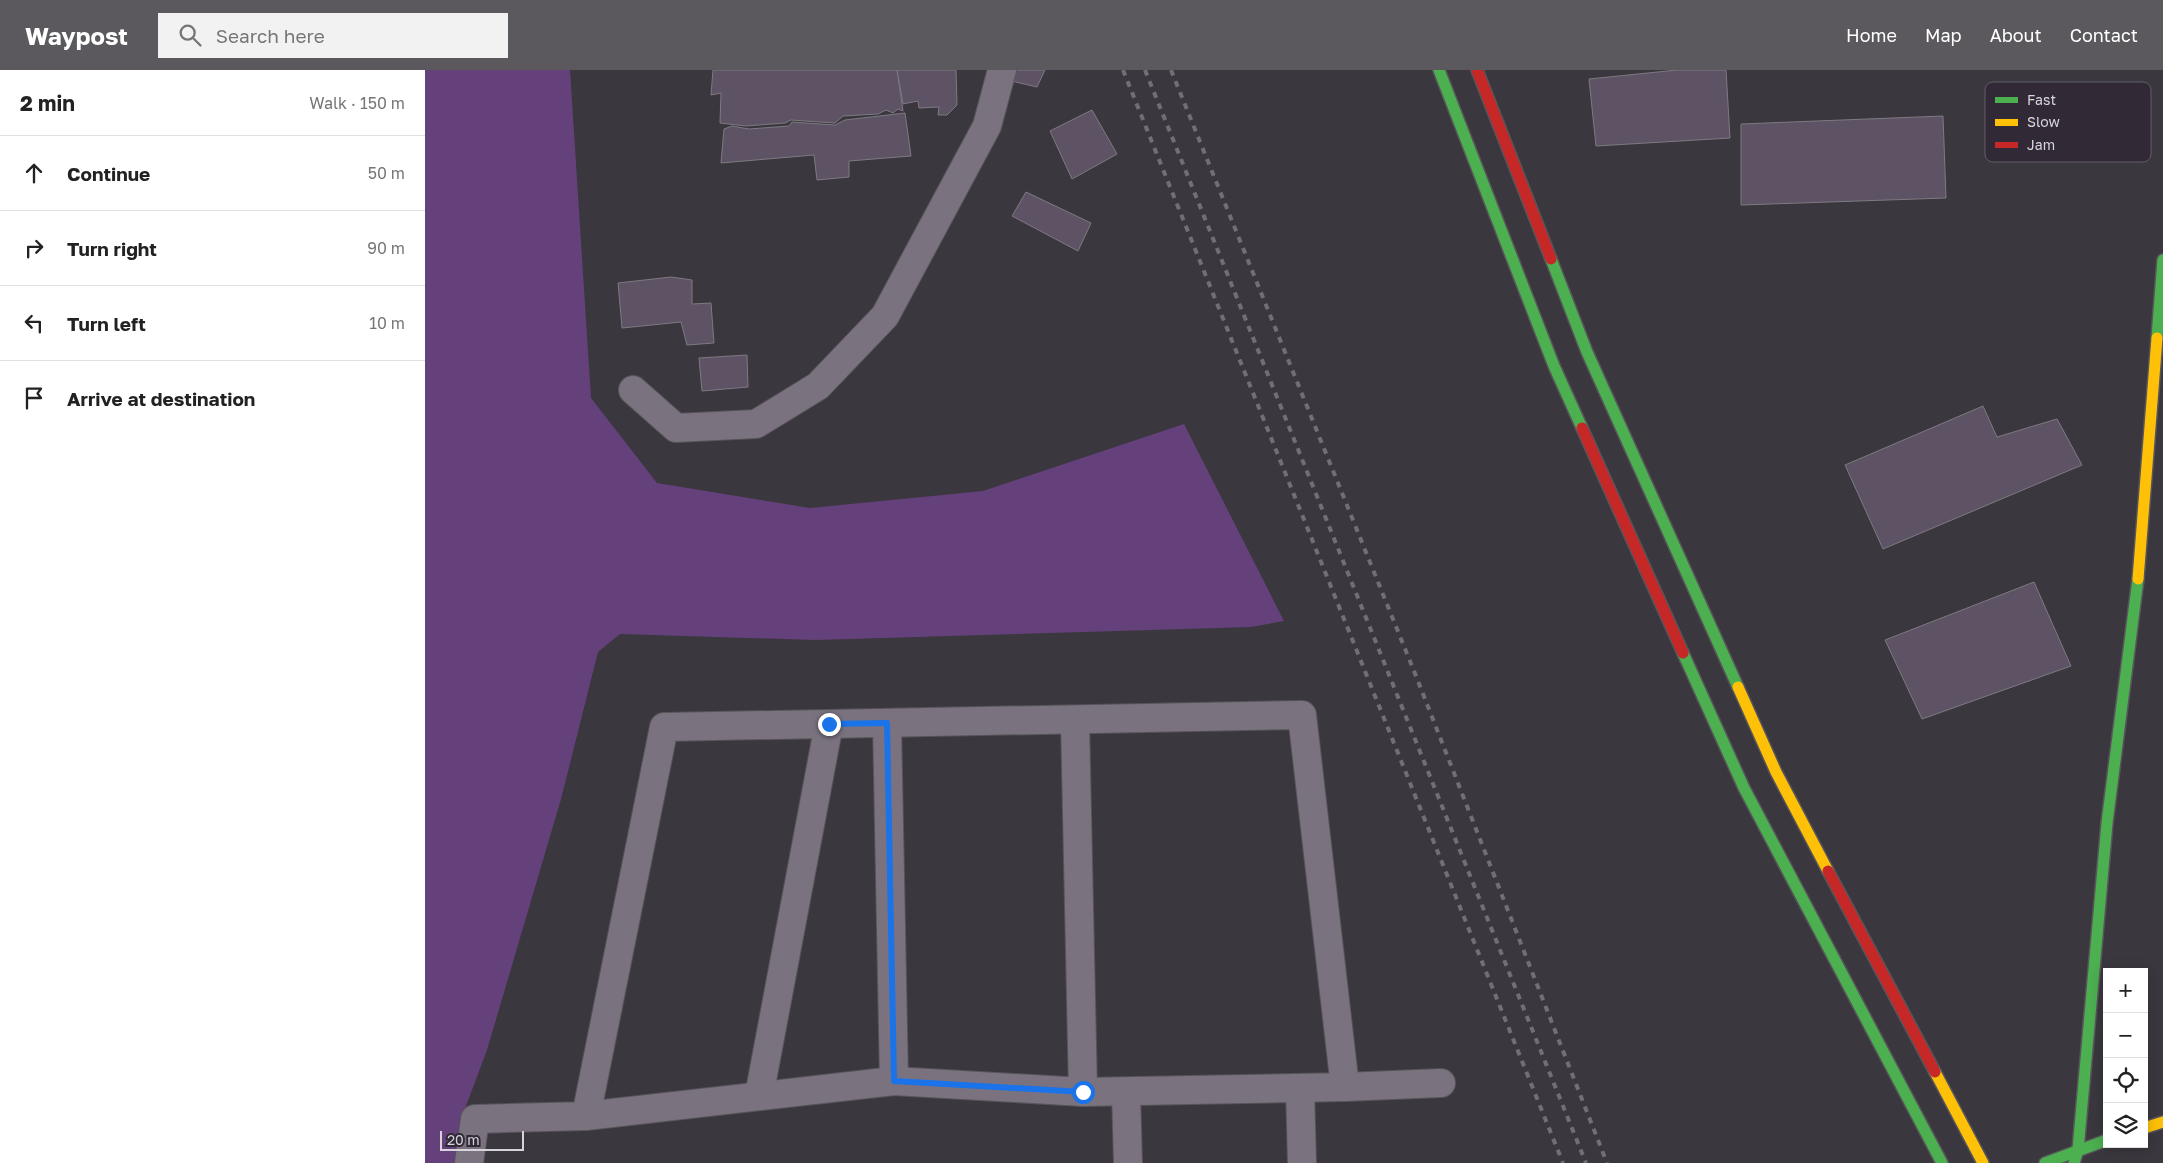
<!DOCTYPE html>
<html lang="en">
<head>
<meta charset="utf-8">
<style>
	body { margin:0; font-family:"Golos Text",sans-serif; background:#f2f2f2; color:#222 }
	.controls { position:absolute; right:15px; bottom:15px; display:grid; overflow:hidden; border-radius:0px; box-shadow:0 2px 12px #0003 }
	.controls button { width:45px; height:45px; display:grid; place-items:center; padding:0; border:0; border-bottom:1px solid #e0e0e0; background:#fff; color:#222; font:25px sans-serif }
	.scale { position:absolute; left:15px; bottom:12px; width:84px; box-sizing:border-box; padding-left:5px; border:2px solid #d8d4dc; border-top:0; font-size:14px; line-height:18px; white-space:nowrap; color:#d8d4dc; -webkit-text-stroke:4px #312a36; paint-order:stroke }
	.stop { position:absolute; width:15px; height:15px; margin:-11px; border:4px solid #1a73e8; border-radius:50%; background:#fff }
	.stop.end { background:#1a73e8; border-color:#fff; box-shadow:0 1px 5px #0008 }
	.list { margin:0; padding:0; list-style:none }
	h2 { display:flex; justify-content:space-between; align-items:center; height:65px; margin:0; padding:0 20px; font-size:21px }
	h2 small { font-size:16px; font-weight:400; color:#767676 }
	.list li { display:grid; grid-template-columns:32px 1fr auto; gap:15px; align-items:center; box-sizing:border-box; height:75px; padding:0 20px; border-top:1px solid #e0e0e0 }
	.list b { display:block; font-size:19px; white-space:nowrap }
	.list em { font-size:16px; font-style:normal; color:#767676 }
	.icon { flex:none; width:28px; height:28px; fill:none; stroke:currentColor; stroke-width:2; stroke-linecap:round; stroke-linejoin:round }
	.map { position:relative; flex:none; width:1738px; height:1093px; overflow:hidden }
	header { display:flex; align-items:center; gap:30px; box-sizing:border-box; height:70px; padding:0 25px; background:#5b595d; color:#fff }
	header strong { font-size:24px }
	nav { display:flex; gap:28px; margin-inline-start:auto; font-size:18px }
	.search { width:350px; height:45px; background:#f2f2f2; display:flex; align-items:center; gap:12px; box-sizing:border-box; padding:0 18px; border-radius:0px; color:#767676; font-size:19px }
	main { display:flex }
	aside { flex:1; background:#fff }
	.map>svg:first-child { display:block }
	.green { fill:#64417b }
	.building { fill:#5e5365; stroke:#7e7a81 }
	.lines { fill:none; stroke-linecap:round; stroke-linejoin:round }
	.street-casing { stroke:#57545a; stroke-width:30 }
	.fast-casing { stroke:#57545a; stroke-width:14 }
	.slow-casing { stroke:#57545a; stroke-width:14 }
	.jam-casing { stroke:#57545a; stroke-width:14 }
	.street { stroke:#7a737f; stroke-width:28 }
	.fast { stroke:#4caf50; stroke-width:11 }
	.slow { stroke:#ffc107; stroke-width:11 }
	.jam { stroke:#c62828; stroke-width:11 }
	.rail { stroke:#726e77; stroke-width:4; stroke-dasharray:6 6; stroke-linecap:butt }
	.route { stroke:#1a73e8; stroke-width:6 }
	.key { fill:#312a36; stroke:#635d68; stroke-width:1 }
	.key-label { font-size:14px; fill:#d8d4dc }
</style>
</head>
<body>
<header>
<strong>Waypost</strong>
<div class="search"><svg class="icon" aria-label="search" viewBox="0 0 24 24"><circle cx="10" cy="10" r="6"/><path d="M15 15l6 6"/></svg>Search here</div>
<nav><a>Home</a><a>Map</a><a>About</a><a>Contact</a></nav>
</header>
<main>
<aside>
<h2>2 min<small>Walk · 150 m</small></h2>
<ul class="list">
<li><svg class="icon" aria-label="ahead" viewBox="0 0 24 24"><path d="M12 20V5M6 11l6-6 6 6"/></svg><div><b>Continue</b></div><em>50 m</em></li>
<li><svg class="icon" aria-label="right" viewBox="0 0 24 24"><path d="M7 20v-9h11M14 6l5 5-5 5"/></svg><div><b>Turn right</b></div><em>90 m</em></li>
<li><svg class="icon" aria-label="left" viewBox="0 0 24 24"><path d="M17 20v-9H6M10 6l-5 5 5 5"/></svg><div><b>Turn left</b></div><em>10 m</em></li>
<li><svg class="icon" aria-label="arrive" viewBox="0 0 24 24"><path d="M6 21V4h12l-3 4 3 4H6"/></svg><div><b>Arrive at destination</b></div></li>
</ul>
</aside>
<div class="map">
<svg width="1738" height="1093" viewBox="0 0 1738 1093">
	<rect width="100%" height="100%" fill="#3b373e"/>
	<polygon class="green" points="0,0 145,0 166,328 232,413 385,438 558,421 759,354 859,551 826,557 390,570 195,564 173,582 136,729 62,980 41,1036 33,1093 0,1093"/>
	<g class="building">
		<polygon points="288,0 472,0 478,41 473,39 468,43 461,40 453,44 418,46 410,53 366,50 360,53 321,56 295,53 296,23 286,25"/>
		<polygon points="472,0 531,0 532,35 522,45 513,45 514,37 494,38 493,31 478,34"/>
		<polygon points="580,0 620,0 612,17 578,9"/>
		<polygon points="1252,0 1301,0 1305,68 1171,76 1164,9"/>
		<polygon points="667,40 692,84 647,109 625,61"/>
		<polygon points="480,43 486,86 424,91 424,107 392,110 389,85 296,93 299,59 307,56 324,59 364,56 367,52 410,55 420,50"/>
		<polygon points="1518,46 1521,128 1316,135 1316,54"/>
		<polygon points="601,122 666,153 653,181 587,146"/>
		<polygon points="246,207 267,210 267,234 286,233 289,273 262,275 256,252 197,258 193,213"/>
		<polygon points="322,285 323,317 277,321 274,288"/>
		<polygon points="1558,336 1572,367 1632,349 1657,395 1458,479 1420,395"/>
		<polygon points="1609,512 1646,596 1497,649 1460,570"/>
	</g>
	<g class="lines">
		<defs>
			<g id="street">
				<polyline points="208,320 251,358 331,354 393,316 460,246 562,56 577,0"/>
				<polyline points="650,650 658,1022"/>
				<polyline points="462,653 469,1011"/>
				<polyline points="920,1017 1016,1013"/>
				<polyline points="875,1018 877,1093"/>
				<polyline points="701,1022 703,1093"/>
				<polyline points="334,1026 404,654"/>
				<polyline points="44,1093 50,1049 161,1046 469,1011 658,1022 920,1017 877,645 239,657 161,1046"/>
			</g>
			<g id="fast">
				<polyline points="1014,0 1129,296 1157,358"/>
				<polyline points="1126,189 1162,282 1313,617"/>
				<polyline points="1732,268 1738,190"/>
				<polyline points="1258,583 1319,718 1517,1093"/>
				<polyline points="1620,1093 1682,1070"/>
				<polyline points="1649,1093 1653,1080 1682,753 1713,509"/>
			</g>
			<g id="slow">
				<polyline points="1713,509 1732,268"/>
				<polyline points="1313,617 1351,702 1403,801"/>
				<polyline points="1510,1002 1558,1093"/>
				<polyline points="1719,1058 1738,1052"/>
			</g>
			<g id="jam">
				<polyline points="1052,0 1126,189"/>
				<polyline points="1157,358 1258,583"/>
				<polyline points="1403,801 1510,1002"/>
			</g>
		</defs>
		<use href="#street" class="street-casing"/>
		<use href="#fast" class="fast-casing"/>
		<use href="#slow" class="slow-casing"/>
		<use href="#jam" class="jam-casing"/>
		<use href="#street" class="street"/>
		<use href="#fast" class="fast"/>
		<use href="#slow" class="slow"/>
		<use href="#jam" class="jam"/>
		<g class="rail">
			<polyline points="698,0 1138,1093"/>
			<polyline points="720,0 1161,1093"/>
			<polyline points="746,0 989,601 1182,1093"/>
		</g>
	</g>
	<g class="lines">
		<polyline class="route" points="404,654 462,653 469,1011 658,1022"/>
	</g>
	<rect x="1560" y="12" width="166" height="80" rx="8" class="key"/>
	<rect x="1570" y="27" width="23" height="6" fill="#4caf50"/>
	<rect x="1570" y="49" width="23" height="7" fill="#ffc107"/>
	<rect x="1570" y="72" width="23" height="6" fill="#c62828"/>
	<g class="key-label">
		<text x="1602" y="35">Fast</text>
		<text x="1602" y="57">Slow</text>
		<text x="1602" y="80">Jam</text>
	</g>
</svg>
<div class="controls">
<button>+</button>
<button>−</button>
<button><svg class="icon" aria-label="locate" viewBox="0 0 24 24"><circle cx="12" cy="12" r="6"/><path d="M12 2v4M12 18v4M2 12h4M18 12h4"/></svg></button>
<button><svg class="icon" aria-label="layers" viewBox="0 0 24 24"><path d="M12 4l9 5-9 5-9-5zM3 14l9 5 9-5"/></svg></button>
</div>
<div class="scale">20 m</div>
<div class="stop" style="left:658px;top:1022px"></div>
<div class="stop end" style="left:404px;top:654px"></div>
</div>
</main>
</body>
</html>
